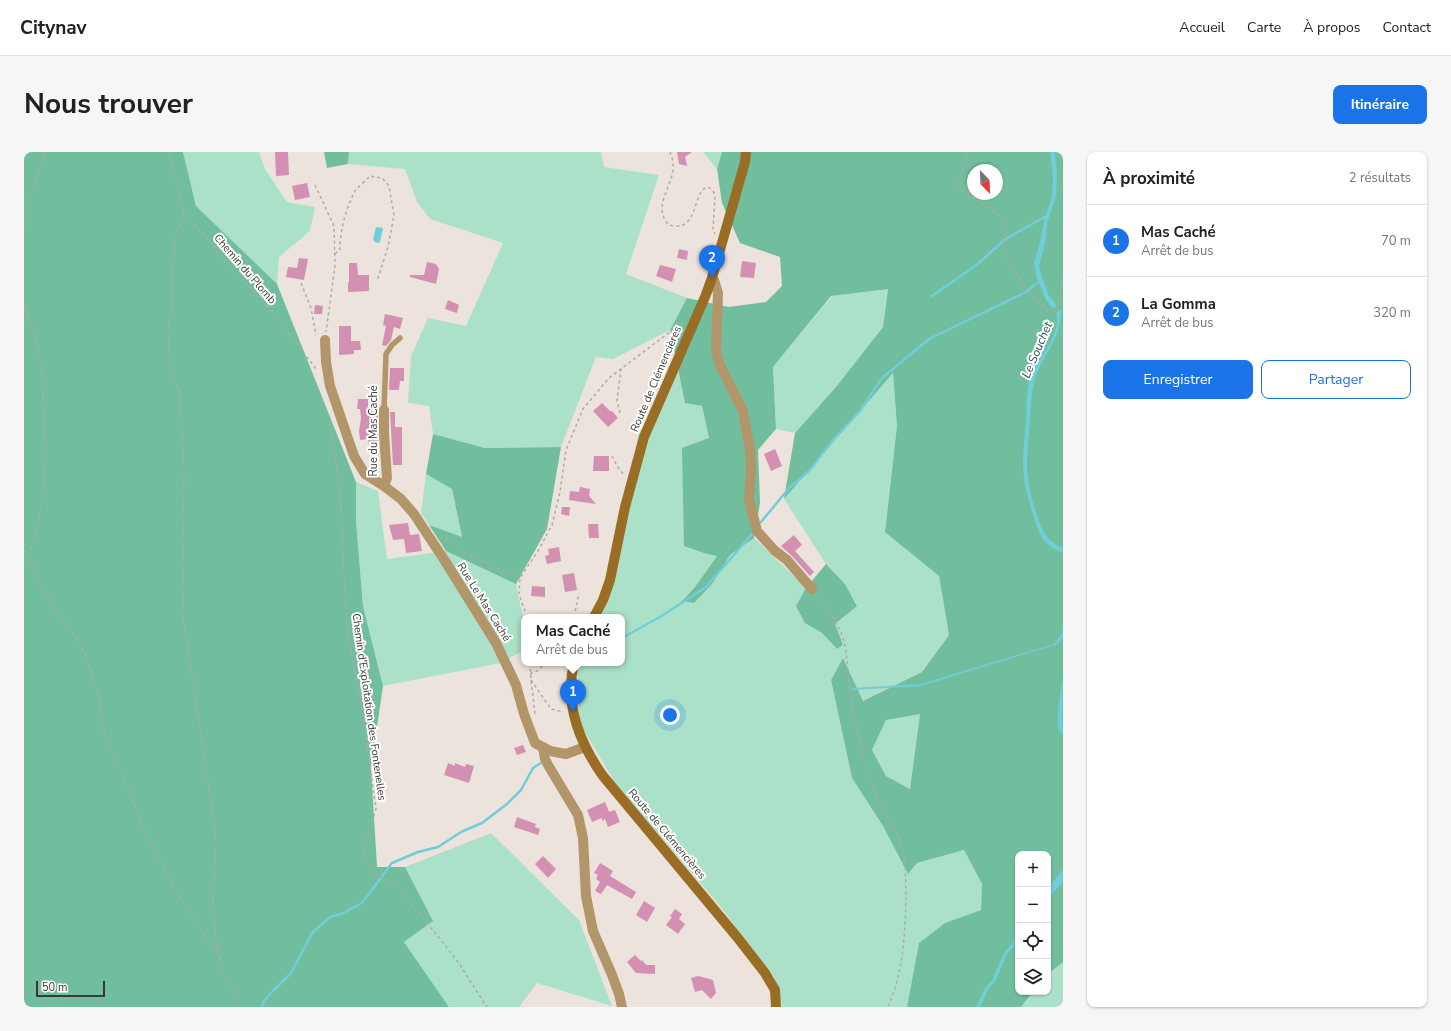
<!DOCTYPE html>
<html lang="fr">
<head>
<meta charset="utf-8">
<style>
	body { margin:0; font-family:"Nunito Sans",sans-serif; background:#f6f6f6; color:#202124 }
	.controls { position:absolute; right:12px; bottom:12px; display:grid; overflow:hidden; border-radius:8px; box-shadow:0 1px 3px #0004 }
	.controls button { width:36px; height:36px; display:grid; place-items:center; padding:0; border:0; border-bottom:1px solid #e0e0e0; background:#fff; color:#202124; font:20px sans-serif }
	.compass { position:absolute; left:943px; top:12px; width:36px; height:36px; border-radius:50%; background:#fff; box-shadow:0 1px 3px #0004; rotate:157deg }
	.scale { position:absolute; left:12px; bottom:10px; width:69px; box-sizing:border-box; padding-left:4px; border:2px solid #3c3836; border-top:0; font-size:11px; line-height:14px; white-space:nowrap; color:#3c3836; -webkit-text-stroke:3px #fff; paint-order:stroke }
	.you { position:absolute; left:646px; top:563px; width:14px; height:14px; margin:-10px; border:3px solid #fff; border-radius:50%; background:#1a73e8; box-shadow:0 0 0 6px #1a73e833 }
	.badge { display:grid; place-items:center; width:26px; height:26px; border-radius:50%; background:#1a73e8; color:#fff; font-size:13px; font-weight:700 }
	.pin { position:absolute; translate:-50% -33px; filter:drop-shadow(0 1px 2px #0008) }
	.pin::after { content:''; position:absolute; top:21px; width:14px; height:12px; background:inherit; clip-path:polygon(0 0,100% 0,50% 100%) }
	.popup { position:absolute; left:497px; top:462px; width:104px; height:52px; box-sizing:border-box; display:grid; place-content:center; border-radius:8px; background:#fff; filter:drop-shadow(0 1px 3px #0005); font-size:13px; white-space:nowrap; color:#757577 }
	.popup b { font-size:15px; color:#202124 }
	.popup::after { content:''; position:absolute; left:50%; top:100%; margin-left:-8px; border:8px solid transparent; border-top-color:#fff }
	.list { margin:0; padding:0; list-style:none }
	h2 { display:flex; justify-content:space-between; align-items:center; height:52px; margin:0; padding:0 16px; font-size:17px }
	h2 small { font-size:13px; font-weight:400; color:#757577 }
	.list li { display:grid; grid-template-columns:26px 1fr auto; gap:12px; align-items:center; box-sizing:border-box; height:72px; padding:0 16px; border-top:1px solid #e0e0e0 }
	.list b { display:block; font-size:15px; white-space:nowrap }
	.list p { margin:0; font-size:13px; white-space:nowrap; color:#757577 }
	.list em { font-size:13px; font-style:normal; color:#757577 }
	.actions { display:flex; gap:8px; padding:12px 16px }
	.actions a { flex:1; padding:9px 0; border:1px solid #1a73e8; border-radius:8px; text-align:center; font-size:14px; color:#1a73e8 }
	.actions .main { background:#1a73e8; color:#fff }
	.icon { flex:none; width:22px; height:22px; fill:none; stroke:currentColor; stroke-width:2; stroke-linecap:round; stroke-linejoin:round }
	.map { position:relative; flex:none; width:1039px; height:855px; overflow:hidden; border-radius:8px }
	header { display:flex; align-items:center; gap:24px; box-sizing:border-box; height:56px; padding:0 20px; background:#fff; border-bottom:1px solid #e0e0e0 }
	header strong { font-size:19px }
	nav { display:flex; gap:22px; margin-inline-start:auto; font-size:14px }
	.intro { display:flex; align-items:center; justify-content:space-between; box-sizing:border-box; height:96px; padding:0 24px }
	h1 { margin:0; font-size:28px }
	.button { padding:10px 18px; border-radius:8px; background:#1a73e8; color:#fff; font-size:14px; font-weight:700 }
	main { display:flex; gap:24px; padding:0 24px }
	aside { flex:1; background:#fff; border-radius:8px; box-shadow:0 1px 3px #0004 }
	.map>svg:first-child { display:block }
	.green { fill:#ace1c9 }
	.forest { fill:#70be9d; fill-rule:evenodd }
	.water { fill:#6fceda }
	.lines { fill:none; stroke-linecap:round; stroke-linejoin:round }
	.stream { stroke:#6fceda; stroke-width:2.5 }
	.building { fill:#d390b3 }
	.path { stroke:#b1a9a4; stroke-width:1.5; stroke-dasharray:3 3; stroke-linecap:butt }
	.lane { stroke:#b3956a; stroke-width:5.5 }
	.street { stroke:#b3956a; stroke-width:10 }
	.secondary { stroke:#996d24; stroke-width:10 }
	.labels { text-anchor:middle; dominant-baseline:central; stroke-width:4; stroke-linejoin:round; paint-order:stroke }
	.street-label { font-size:11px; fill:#3c3836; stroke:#fff }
	.water-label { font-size:12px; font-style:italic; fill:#245055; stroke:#fff }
</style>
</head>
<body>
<header>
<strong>Citynav</strong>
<nav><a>Accueil</a><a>Carte</a><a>À propos</a><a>Contact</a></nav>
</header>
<div class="intro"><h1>Nous trouver</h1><a class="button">Itinéraire</a></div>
<main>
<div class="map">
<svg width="1039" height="855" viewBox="0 0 1039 855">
	<rect width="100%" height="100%" fill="#ece3dc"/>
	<g class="green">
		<polygon points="159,0 235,0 241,17 263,50 291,55 286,79 255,105 253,132 172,54"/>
		<polygon points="325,0 577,0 580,15 635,23 602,122 663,146 646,178 589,207 572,205 537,295 461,296 409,282 405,254 384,251 387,204 404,166 442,174 479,91 406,67 393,50 381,17 324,12"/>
		<polygon points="679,0 698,0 693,17"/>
		<polygon points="864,136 859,175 812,235 771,281 752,277 749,215 808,144"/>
		<polygon points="654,218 661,251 678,254 685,286 683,402 693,404 671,435 658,448 688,432 706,403 730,386 782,436 781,471 798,481 813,497 819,493 811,472 833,453 821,432 802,412 760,347 869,221 873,274 861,379 915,424 925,483 898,520 839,549 819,506 807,528 828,626 859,674 884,722 893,711 940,698 958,732 957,758 921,771 895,791 883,855 758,855 750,825 696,754 593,634 555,570 554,511 598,511 598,465 575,465 581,454 600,384 614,283"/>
		<polygon points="402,322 428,337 438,386 405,373 397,361"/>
		<polygon points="332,330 354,339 363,407 422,399 492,432 500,470 500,498 477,511 359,534 339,454 332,369"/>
		<polygon points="896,561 886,637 862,624 848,598 862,568"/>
		<polygon points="467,681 555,768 588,854 513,831 495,855 425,855 380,790 408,769 381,715"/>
		<polygon points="1039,810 1039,855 997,855 1009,840 1024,840 1024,822"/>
	</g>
	<g class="forest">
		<polygon points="0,0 159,0 172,54 253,132 332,330 332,369 339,454 359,534 347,616 353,715 381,715 409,769 380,790 425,855 0,855"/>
		<polygon points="300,0 325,0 324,12 303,16"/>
		<path d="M 698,0 L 1039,0 L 1039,810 L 1024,822 L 1024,702 L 994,702 L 994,840 L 1009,840 L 997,855 L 883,855 L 895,791 L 921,771 L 957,758 L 958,732 L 940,698 L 893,711 L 884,722 L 859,674 L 828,626 L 807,528 L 819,506 L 839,549 L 898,520 L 925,483 L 915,424 L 861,380 L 873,274 L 869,221 L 760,347 L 771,281 L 812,235 L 859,175 L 864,137 L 807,144 L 749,215 L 752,277 L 734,298 L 736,351 L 730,386 L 706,403 L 688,432 L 670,451 L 658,449 L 671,435 L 693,404 L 683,402 L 660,394 L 658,296 L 685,286 L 678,254 L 661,251 L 646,178 L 663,146 L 705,155 L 742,150 L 758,134 L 756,105 L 716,91 L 698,51 L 693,17 ZM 949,18 L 973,18 L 973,42 L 949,42 ZM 896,562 L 886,637 L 862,624 L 848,598 L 862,568 Z"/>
		<polygon points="409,282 461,296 537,295 523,377 492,432 422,399 405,373 438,385 428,337 402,322"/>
		<polygon points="802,412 821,432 833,454 811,472 819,493 813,497 798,481 781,471 772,454 782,436"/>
	</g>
	<g class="water">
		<polygon points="1026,0 1031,0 1031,2 1033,23 1032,45 1023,71 1022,87 1015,115 1024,142 1033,154 1029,157 1022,148 1015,131 1008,136 1007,135 1014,130 1010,112 1017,85 1020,69 1028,45 1029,23"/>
		<polygon points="352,75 359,76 356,90 353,91 349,88"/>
		<path d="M 1037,157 C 1039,184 1018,204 1011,227 C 1007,241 1007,256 1006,270 C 1005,284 1003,298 1003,313 C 1003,331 1012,371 1024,386 C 1028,391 1033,393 1039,396 L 1039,401 C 1018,393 1015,382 1009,362 C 1003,345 999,327 999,309 C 999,296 1001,282 1002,269 C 1003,255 1002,240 1006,227 C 1012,208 1039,181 1032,161 Z"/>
		<polygon points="1039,472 1039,485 1032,493 1027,494 897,534 828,538 828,536 897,532 1030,492 1038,482"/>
		<path d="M 1039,527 L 1038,568 L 1039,582 L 1035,579 C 1032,562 1036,543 1039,527 Z"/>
		<polygon points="1039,717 1039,730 1024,746 1024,737"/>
		<polygon points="994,786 994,791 983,801 973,826 970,831 966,834 956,855 952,855 961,836 968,828 981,799"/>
	</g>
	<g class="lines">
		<g class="stream">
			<polyline points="908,144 954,112 980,88 1024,63"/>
			<polyline points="737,370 766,335 785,319 808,289 836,259 858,226 905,187 1004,139 1009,134"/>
			<polyline points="598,486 636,465 682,435 728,382"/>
			<polyline points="238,855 240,849 249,839 267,821 288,781 306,765 317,762 338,751 368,711 394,700 414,695 437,680 458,671 483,652 497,638 509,616 517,611"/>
		</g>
	</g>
	<g class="building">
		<polygon points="251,0 264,0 265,23 252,24"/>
		<polygon points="653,0 668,0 661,5 663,14 655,12"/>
		<polygon points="283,31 286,45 271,48 268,34"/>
		<polygon points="655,97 664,99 663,108 653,106"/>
		<polygon points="275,106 284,107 280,128 262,125 264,115 273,116"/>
		<polygon points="718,109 732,111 730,126 716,125"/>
		<polygon points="403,110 412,112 415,117 412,132 386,125 386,123 400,123"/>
		<polygon points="325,111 333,111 334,123 345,123 345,139 324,140 324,130 325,130"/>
		<polygon points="636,113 652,117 648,130 632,124"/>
		<polygon points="424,148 435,153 433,161 421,157"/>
		<polygon points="291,153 299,154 298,162 290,162"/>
		<polygon points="361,162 379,166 376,177 370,175 367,188 362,194 358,193 362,174 359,173"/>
		<polygon points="315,174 327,174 327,189 336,189 337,198 330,198 330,202 315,203"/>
		<polygon points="366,216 380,216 380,229 376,229 375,238 365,238"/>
		<polygon points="334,247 344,247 344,259 354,260 354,291 345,293 344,287 336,288 335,279 337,266 336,257 333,257"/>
		<polygon points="578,251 586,259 588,259 594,266 584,275 569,259"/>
		<polygon points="366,260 371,260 371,275 378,275 378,313 369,313"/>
		<polygon points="751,297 758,314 747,319 740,302"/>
		<polygon points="570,304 585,304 585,319 569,319"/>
		<polygon points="556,335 566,337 565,344 572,352 545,348 546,339 555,340"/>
		<polygon points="538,355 546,355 545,364 537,362"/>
		<polygon points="384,371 386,383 395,382 398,399 382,401 380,387 369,388 365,373"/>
		<polygon points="564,372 574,372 575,386 565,386"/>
		<polygon points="770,383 778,393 771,399 790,420 786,424 768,404 757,394"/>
		<polygon points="535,395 537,409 523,412 521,404 525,403 524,397"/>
		<polygon points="550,421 553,438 541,440 538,423"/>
		<polygon points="508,434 521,435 521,445 507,444"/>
		<polygon points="499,593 502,600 493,603 490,596"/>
		<polygon points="424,611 431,614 431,611 441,615 442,612 450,614 445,631 420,623"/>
		<polygon points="581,650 585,660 591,658 596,670 584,675 581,667 578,669 578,666 568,670 563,658"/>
		<polygon points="493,665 512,672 511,675 516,677 514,683 490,675"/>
		<polygon points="519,704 532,717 524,726 511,712"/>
		<polygon points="576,711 589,719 586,724 612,740 608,747 583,733 577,742 571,739 576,730 572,727 574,723 570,721"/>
		<polygon points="620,749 631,756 623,770 612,763"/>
		<polygon points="651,757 658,762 655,767 661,772 654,782 642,773 648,765 646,764"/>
		<polygon points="611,803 617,809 618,808 622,813 631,813 631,822 612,821 603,810"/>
		<polygon points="674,824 689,828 692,841 687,847 678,838 671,840 667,826"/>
	</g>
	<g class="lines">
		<g class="path">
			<polyline points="145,0 160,61 195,100 210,120 236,145 293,218"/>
			<path d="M 646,0 C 648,5 650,12 649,18 C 647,35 632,51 641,68 C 643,72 647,74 651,74 C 670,76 670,51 677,40 C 683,31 690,37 691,45 L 689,78 L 691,82"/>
			<polyline points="942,0 944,8 943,12 934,27 934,31 938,38 945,43 962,53 981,69 983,77 980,88 981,102 985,112 1004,139 1026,161 1034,156 1039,125"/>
			<polyline points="291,33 310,74 311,114 302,180"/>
			<polyline points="160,61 152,83 148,119 148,153 144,176 146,219 155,237 160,317 159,467 184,627 192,689 189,741 190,772 195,803"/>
			<polyline points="0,76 2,62 6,53 5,50 21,0"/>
			<path d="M 311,102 L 316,97 C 316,78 322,56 331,39 C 335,34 342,28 346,24 L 358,26 L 365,34 L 370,63 L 364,95 L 353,129"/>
			<polyline points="277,131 287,156 292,183"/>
			<polyline points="0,152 13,192 18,213 20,278 22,296 19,342 11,385 5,405"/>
			<polyline points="596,261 593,249 597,217"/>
			<polyline points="307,269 317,352 321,448 326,495 337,550 352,657 341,692 341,707 346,720 358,725 372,734 413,783 436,813 463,855"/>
			<polyline points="588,304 593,314 600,323"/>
			<polyline points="416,383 437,398 469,415 496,426"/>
			<polyline points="0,398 5,405 16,432 37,466 54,488 62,504 75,544 81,586 95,616 124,686 156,746 195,803 199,822 209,835 218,855"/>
			<path d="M 794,445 C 803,458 814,471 819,486 C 824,502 823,518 825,534 C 831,571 839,611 853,645 C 863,667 880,688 881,712 C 883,748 882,795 873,829 C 871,838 867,847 864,855"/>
			<polyline points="503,465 495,442 496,426 514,399 528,373 536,340 542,298 559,257 585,226 659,170"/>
			<polyline points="550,465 555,441"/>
			<polyline points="506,511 507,528 511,562"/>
			<polyline points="506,522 515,518 520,511"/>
			<polyline points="507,528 527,557 540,560"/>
		</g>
		<polyline class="lane" points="360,258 362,202 368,193 376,186"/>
		<g class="street">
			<polyline points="688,126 690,128 694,141 692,199 696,213 719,259 726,298 727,317 725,347 733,379 750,398 763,408 788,437"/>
			<polyline points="301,188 302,210 306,234 330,304 341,322 360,334 377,347 390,362 421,409 472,491 492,533 500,562 511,591 526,599 542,602 561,595"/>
			<polyline points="360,334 363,326 360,282 360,258"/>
			<polyline points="519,595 521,607 524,613 554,663 559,686 562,744 569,779 588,823 595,842 598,855"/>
		</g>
		<g class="secondary">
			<polyline points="570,465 579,448 586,428 601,355 620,285 681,145 688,126 721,10 722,0"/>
			<path d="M 550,511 C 540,552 555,590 579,624 L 713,785 L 741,821 L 751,838 L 752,855"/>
		</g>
	</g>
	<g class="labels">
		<g class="street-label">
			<text transform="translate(221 117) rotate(49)">Chemin du Plomb</text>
			<text transform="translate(632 227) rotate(-67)">Route de Clémencières</text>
			<text transform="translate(349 279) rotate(-90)">Rue du Mas Caché</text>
			<text transform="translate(460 450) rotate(58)">Rue Le Mas Caché</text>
			<text transform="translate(345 555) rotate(82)">Chemin d'Exploitation des Fontenelles</text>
			<text transform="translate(643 682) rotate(50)">Route de Clémencières</text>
		</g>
		<g class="water-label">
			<text transform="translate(1013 198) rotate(-67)">Le Souchet</text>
		</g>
	</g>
</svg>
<div class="controls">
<button>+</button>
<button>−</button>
<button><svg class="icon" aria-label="locate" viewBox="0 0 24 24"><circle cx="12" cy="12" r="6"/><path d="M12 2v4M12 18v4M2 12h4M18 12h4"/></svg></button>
<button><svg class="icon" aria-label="layers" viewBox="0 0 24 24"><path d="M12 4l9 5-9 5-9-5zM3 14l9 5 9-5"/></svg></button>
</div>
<svg class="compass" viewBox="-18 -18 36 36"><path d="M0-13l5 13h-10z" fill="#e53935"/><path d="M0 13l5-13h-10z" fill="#757577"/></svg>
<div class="scale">50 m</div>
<div class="you"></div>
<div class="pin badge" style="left:549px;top:560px">1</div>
<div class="popup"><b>Mas Caché</b>Arrêt de bus</div>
<div class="pin badge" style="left:688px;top:126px">2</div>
</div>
<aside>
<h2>À proximité<small>2 résultats</small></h2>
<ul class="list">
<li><span class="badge">1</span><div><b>Mas Caché</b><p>Arrêt de bus</p></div><em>70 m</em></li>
<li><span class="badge">2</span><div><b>La Gomma</b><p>Arrêt de bus</p></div><em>320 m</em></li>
</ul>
<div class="actions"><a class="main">Enregistrer</a><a>Partager</a></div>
</aside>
</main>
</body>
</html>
